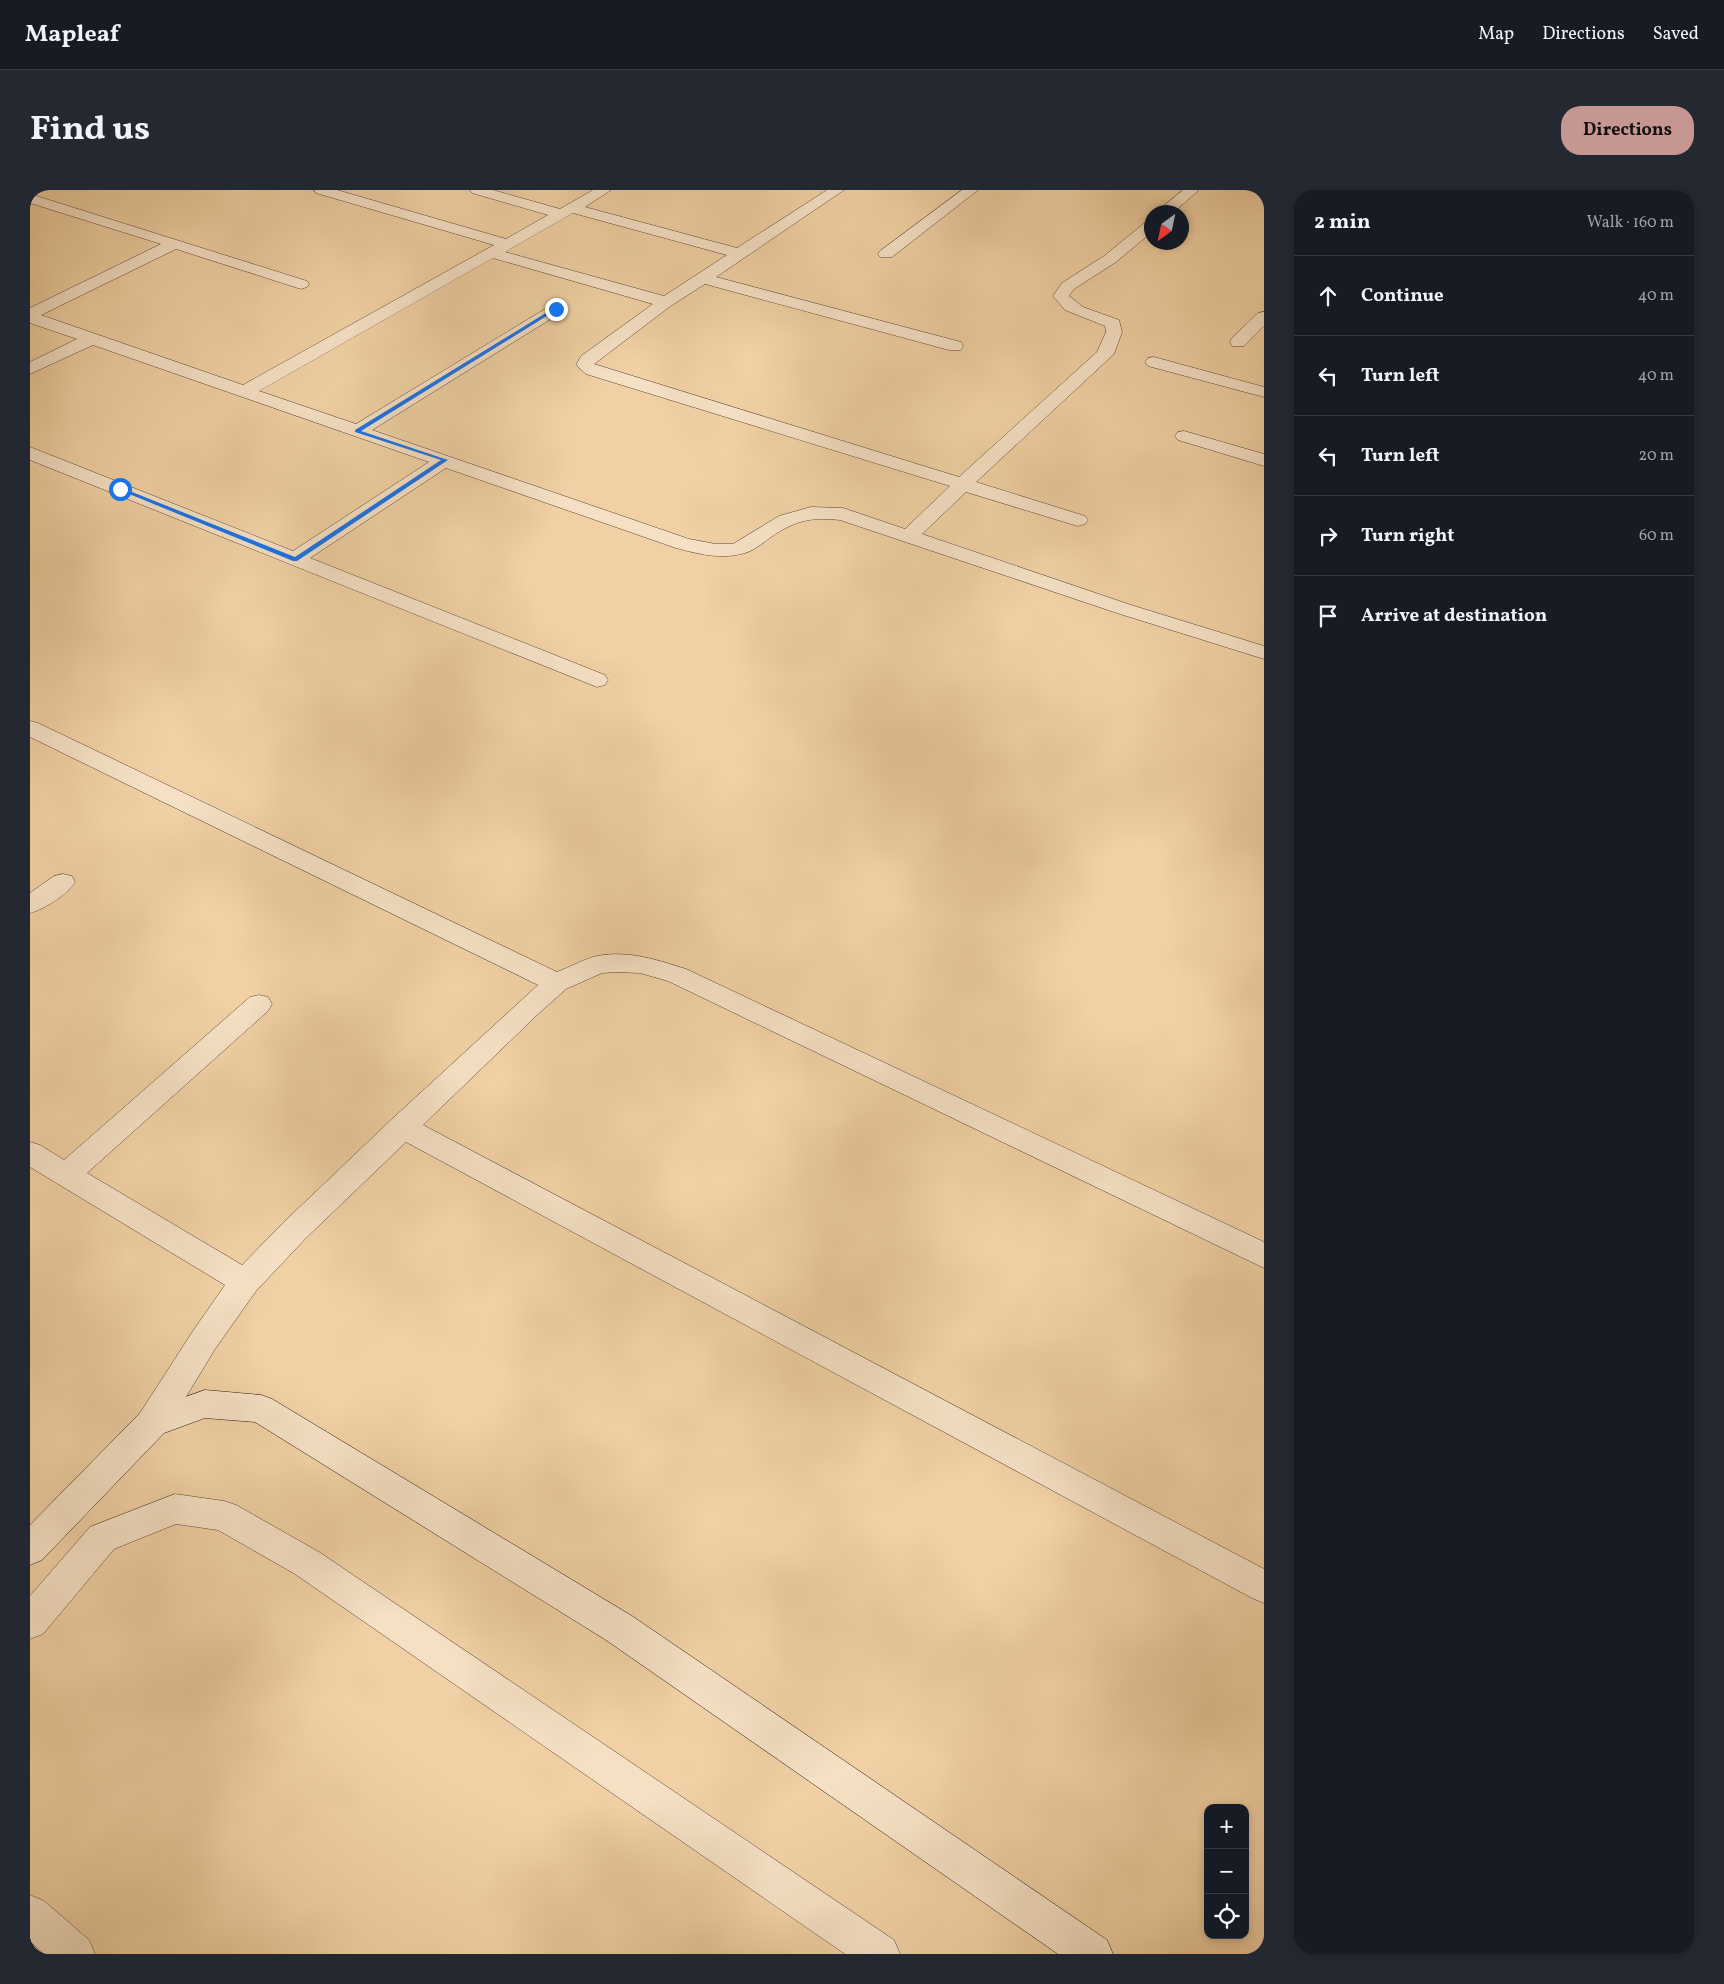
<!DOCTYPE html>
<html lang="en">
<head>
<meta charset="utf-8">
<style>
	body { margin:0; font-family:Vollkorn,serif; background:#242831; color:#f1f3f6 }
	.controls { position:absolute; right:15px; bottom:15px; display:grid; overflow:hidden; border-radius:10px; box-shadow:0 2px 8px #0003 }
	.controls button { width:45px; height:45px; display:grid; place-items:center; padding:0; border:0; border-bottom:1px solid #363941; background:#171b24; color:#f1f3f6; font:25px sans-serif }
	.compass { position:absolute; left:1114px; top:15px; width:45px; height:45px; border-radius:50%; background:#171b24; box-shadow:0 2px 8px #0003; rotate:213deg }
	.stop { position:absolute; width:15px; height:15px; margin:-11px; border:4px solid #1a73e8; border-radius:50%; background:#fff }
	.stop.end { background:#1a73e8; border-color:#fff; box-shadow:0 1px 5px #0008 }
	.list { margin:0; padding:0; list-style:none }
	h2 { display:flex; justify-content:space-between; align-items:center; height:65px; margin:0; padding:0 20px; font-size:21px }
	h2 small { font-size:16px; font-weight:400; color:#9ea1a6 }
	.list li { display:grid; grid-template-columns:32px 1fr auto; gap:15px; align-items:center; box-sizing:border-box; height:80px; padding:0 20px; border-top:1px solid #363941 }
	.list b { display:block; font-size:19px; white-space:nowrap }
	.list em { font-size:16px; font-style:normal; color:#9ea1a6 }
	.icon { flex:none; width:28px; height:28px; fill:none; stroke:currentColor; stroke-width:2; stroke-linecap:round; stroke-linejoin:round }
	.map { position:relative; flex:none; width:1234px; height:1764px; overflow:hidden; border-radius:20px }
	header { display:flex; align-items:center; gap:30px; box-sizing:border-box; height:70px; padding:0 25px; background:#171b24; border-bottom:1px solid #363941 }
	header strong { font-size:24px }
	nav { display:flex; gap:28px; margin-inline-start:auto; font-size:18px }
	.intro { display:flex; align-items:center; justify-content:space-between; box-sizing:border-box; height:120px; padding:0 30px }
	h1 { margin:0; font-size:35px }
	.button { padding:12px 22px; border-radius:20px; background:#c59692; color:#111; font-size:18px; font-weight:700 }
	main { display:flex; gap:30px; padding:0 30px }
	aside { flex:1; background:#171b24; border-radius:20px; box-shadow:0 2px 8px #0003 }
	.map>svg:first-child { display:block }
	.lines { fill:none; stroke-linecap:round; stroke-linejoin:round }
	.street-casing { stroke:#564533; stroke-width:1 }
	.secondary-casing { stroke:#23170d; stroke-width:1 }
	.street { fill:#f5e0c4; fill-rule:evenodd }
	.secondary { fill:#f5e0c4; fill-rule:evenodd }
	.route { fill:#1a73e8 }
</style>
</head>
<body>
<header>
<strong>Mapleaf</strong>
<nav><a>Map</a><a>Directions</a><a>Saved</a></nav>
</header>
<div class="intro"><h1>Find us</h1><a class="button">Directions</a></div>
<main>
<div class="map">
<svg width="1234" height="1764" viewBox="0 0 1234 1764">
	<rect width="100%" height="100%" fill="#f0d0a4"/>
	<filter id="stains"><feTurbulence type="fractalNoise" baseFrequency=".004" numOctaves="4"/><feColorMatrix values="0 0 0 0 .2 0 0 0 0 .09 0 0 0 0 .02 0 0 0 .5 -.17"/></filter>
	<radialGradient id="worn" r=".72"><stop offset=".6" stop-color="#630" stop-opacity="0"/><stop offset="1" stop-color="#630" stop-opacity=".3"/></radialGradient>
	<g class="lines">
		<defs>
			<g id="street">
				<path d="M 284,0 L 307,0 L 476,49 L 518,25 L 442,3 L 440,0 L 463,0 L 530,19 L 563,0 L 581,0 L 555,17 L 707,58 L 797,0 L 814,0 L 686,87 L 931,152 L 933,156 L 931,160 L 919,160 L 675,94 L 642,115 L 564,174 L 929,287 L 1067,162 L 1076,142 L 1075,136 L 1035,120 L 1023,106 L 1032,93 L 1074,66 L 1117,31 L 1122,30 L 1122,42 L 1086,72 L 1044,99 L 1039,106 L 1053,117 L 1089,130 L 1092,142 L 1084,164 L 946,292 L 1055,326 L 1058,330 L 1055,334 L 1048,336 L 1041,334 L 936,302 L 892,344 L 1101,415 L 1234,456 L 1234,469 L 1087,423 L 810,330 C 781,327 766,330 741,347 C 733,353 725,360 715,363 C 691,370 669,364 646,358 L 416,278 L 280,368 L 575,485 L 578,490 L 575,495 L 567,497 L 0,270 L 0,257 L 263,361 L 399,272 L 63,155 L 0,184 L 0,172 L 47,149 L 0,133 L 0,118 L 131,54 L 0,13 L 0,4 L 277,91 L 279,94 L 277,97 L 271,99 L 146,59 L 11,125 L 213,195 L 464,55 L 286,3 ZM 543,23 L 697,65 L 634,106 L 475,62 ZM 463,68 L 623,114 L 551,166 L 546,175 L 556,184 L 920,296 L 875,339 L 813,318 L 781,317 L 749,326 L 703,354 L 686,354 L 659,349 L 342,240 L 532,122 L 534,119 L 532,116 L 520,116 L 326,234 L 229,201 Z"/>
				<polygon points="932,0 948,0 862,67 850,67 848,64 850,61"/>
				<polygon points="1153,0 1169,0 1144,22 1128,22 1130,19"/>
				<polygon points="1234,122 1234,136 1214,156 1202,156 1200,152 1202,148 1228,123"/>
				<polygon points="1124,167 1234,197 1234,207 1118,176 1115,172 1118,168"/>
				<polygon points="1154,241 1234,264 1234,276 1148,250 1145,246 1148,242"/>
				<path d="M 0,531 L 8,533 L 527,782 C 540,777 554,769 567,766 C 599,760 627,770 656,779 L 1234,1052 L 1234,1078 L 638,791 L 610,783 L 585,782 L 572,783 L 536,799 L 507,825 L 393,935 L 1234,1379 L 1234,1413 L 1222,1408 L 376,952 L 276,1048 L 226,1101 L 185,1159 L 134,1243 L 122,1247 L 110,1243 L 106,1233 L 110,1223 L 163,1141 L 195,1095 L 0,977 L 0,952 L 10,955 L 34,970 L 220,807 L 229,805 L 238,807 L 242,814 L 238,821 L 57,983 L 212,1075 L 254,1032 L 362,929 L 508,795 L 0,547 Z"/>
				<path d="M 33,684 L 42,686 L 45,692 C 37,705 15,719 0,723 L 0,703 L 24,686 Z"/>
				<polygon points="145,1304 194,1311 206,1315 289,1362 864,1750 870,1764 815,1764 265,1384 188,1340 146,1334 84,1359 13,1444 0,1449 0,1406 60,1337"/>
				<polygon points="0,1705 14,1711 59,1750 65,1764 14,1764 0,1751"/>
			</g>
			<polygon id="secondary" points="175,1200 231,1205 242,1209 602,1426 1077,1750 1083,1764 1028,1764 576,1450 225,1232 175,1228 134,1243 12,1370 0,1375 0,1335 110,1223"/>
		</defs>
		<use href="#street" class="street-casing"/>
		<use href="#secondary" class="secondary-casing"/>
		<use href="#street" class="street"/>
		<use href="#secondary" class="secondary"/>
	</g>
	<polygon class="route" points="524,118 528,119 331,241 418,270 267,371 263,371 87,299 92,298 265,367 411,270 325,242 325,240"/>
	<rect width="100%" height="100%" filter="url(#stains)"/>
	<rect width="100%" height="100%" fill="url(#worn)"/>
</svg>
<div class="controls">
<button>+</button>
<button>−</button>
<button><svg class="icon" aria-label="locate" viewBox="0 0 24 24"><circle cx="12" cy="12" r="6"/><path d="M12 2v4M12 18v4M2 12h4M18 12h4"/></svg></button>
</div>
<svg class="compass" viewBox="-18 -18 36 36"><path d="M0-13l5 13h-10z" fill="#e53935"/><path d="M0 13l5-13h-10z" fill="#9ea1a6"/></svg>
<div class="stop" style="left:90px;top:299px"></div>
<div class="stop end" style="left:526px;top:119px"></div>
</div>
<aside>
<h2>2 min<small>Walk · 160 m</small></h2>
<ul class="list">
<li><svg class="icon" aria-label="ahead" viewBox="0 0 24 24"><path d="M12 20V5M6 11l6-6 6 6"/></svg><div><b>Continue</b></div><em>40 m</em></li>
<li><svg class="icon" aria-label="left" viewBox="0 0 24 24"><path d="M17 20v-9H6M10 6l-5 5 5 5"/></svg><div><b>Turn left</b></div><em>40 m</em></li>
<li><svg class="icon" aria-label="left" viewBox="0 0 24 24"><path d="M17 20v-9H6M10 6l-5 5 5 5"/></svg><div><b>Turn left</b></div><em>20 m</em></li>
<li><svg class="icon" aria-label="right" viewBox="0 0 24 24"><path d="M7 20v-9h11M14 6l5 5-5 5"/></svg><div><b>Turn right</b></div><em>60 m</em></li>
<li><svg class="icon" aria-label="arrive" viewBox="0 0 24 24"><path d="M6 21V4h12l-3 4 3 4H6"/></svg><div><b>Arrive at destination</b></div></li>
</ul>
</aside>
</main>
</body>
</html>
